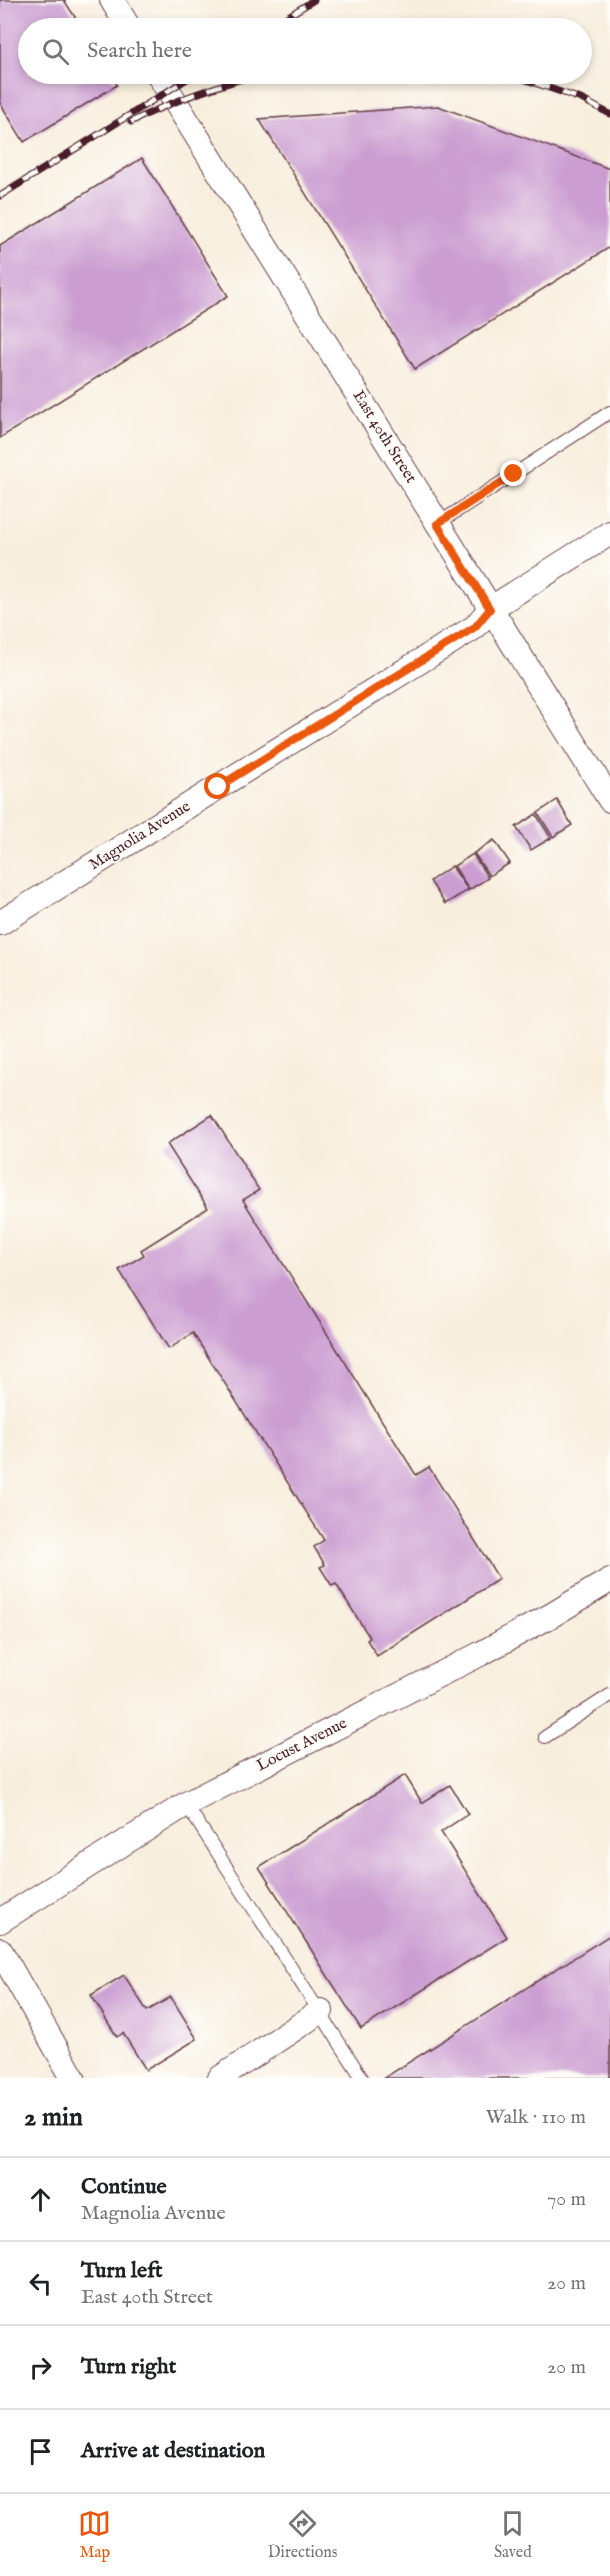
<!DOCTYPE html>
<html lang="en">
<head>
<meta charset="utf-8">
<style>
	body { margin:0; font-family:"IM FELL English",serif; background:#f2f2f2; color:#202124 }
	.stop { position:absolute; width:18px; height:18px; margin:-14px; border:4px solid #ea580c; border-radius:50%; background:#fff }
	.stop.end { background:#ea580c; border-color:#fff; box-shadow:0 2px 6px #0008 }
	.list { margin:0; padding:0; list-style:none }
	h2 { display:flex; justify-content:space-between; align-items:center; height:78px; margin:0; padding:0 24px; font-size:26px }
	h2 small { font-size:20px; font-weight:400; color:#757577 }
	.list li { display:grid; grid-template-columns:39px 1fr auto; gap:18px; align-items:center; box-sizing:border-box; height:84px; padding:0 24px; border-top:2px solid #e0e0e0 }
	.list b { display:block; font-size:22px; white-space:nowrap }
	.list p { margin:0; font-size:20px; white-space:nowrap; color:#757577 }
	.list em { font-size:20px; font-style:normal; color:#757577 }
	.icon { flex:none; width:33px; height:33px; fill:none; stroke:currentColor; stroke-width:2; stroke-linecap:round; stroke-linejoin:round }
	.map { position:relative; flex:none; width:610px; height:2078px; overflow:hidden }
	.search { position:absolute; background:#fff; box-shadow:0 3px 9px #0003; left:18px; right:18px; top:18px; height:66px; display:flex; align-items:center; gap:15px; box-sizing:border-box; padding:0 21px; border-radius:33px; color:#757577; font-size:22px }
	.sheet { height:414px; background:#fff }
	nav { display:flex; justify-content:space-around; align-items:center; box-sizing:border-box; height:84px; border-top:2px solid #e0e0e0; background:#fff; font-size:16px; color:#757577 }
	nav a { display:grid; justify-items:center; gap:3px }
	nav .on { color:#ea580c }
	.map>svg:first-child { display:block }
	.building { fill:#cb9dd1 }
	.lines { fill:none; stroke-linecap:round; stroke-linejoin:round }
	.service-casing { stroke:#643e46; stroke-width:14 }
	.minor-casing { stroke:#643e46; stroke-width:26 }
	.service { stroke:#fff; stroke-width:12 }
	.minor { stroke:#fff; stroke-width:24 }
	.rail-casing { stroke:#4a1f2b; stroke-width:7 }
	.rail { stroke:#fdfcf7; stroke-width:4.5; stroke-dasharray:14; stroke-linecap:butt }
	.route { stroke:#ea580c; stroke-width:8 }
	.labels { text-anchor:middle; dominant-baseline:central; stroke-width:4.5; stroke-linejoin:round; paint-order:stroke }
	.street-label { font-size:16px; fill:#4a1f2b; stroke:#fdfcf7 }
</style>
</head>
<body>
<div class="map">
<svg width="610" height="2078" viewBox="0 0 610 2078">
	<rect width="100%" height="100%" fill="#fdfcf7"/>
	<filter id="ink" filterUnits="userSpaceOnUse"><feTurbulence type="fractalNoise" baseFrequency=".0167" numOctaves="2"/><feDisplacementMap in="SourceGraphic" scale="12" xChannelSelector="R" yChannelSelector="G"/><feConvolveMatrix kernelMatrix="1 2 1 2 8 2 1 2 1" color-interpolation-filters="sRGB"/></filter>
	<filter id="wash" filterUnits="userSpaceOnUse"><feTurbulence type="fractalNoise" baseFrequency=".008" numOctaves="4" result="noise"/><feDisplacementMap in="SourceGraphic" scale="24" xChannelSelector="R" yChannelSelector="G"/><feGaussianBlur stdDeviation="1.35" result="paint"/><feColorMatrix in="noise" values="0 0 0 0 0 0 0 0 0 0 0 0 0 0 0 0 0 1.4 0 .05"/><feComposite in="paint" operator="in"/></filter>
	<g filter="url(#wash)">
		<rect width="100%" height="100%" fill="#f8eedd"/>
		<g id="blocks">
			<g class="building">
				<polygon points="0,0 64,0 82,28 28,28 28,74 109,74 117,85 24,142 0,103"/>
				<polygon points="438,106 610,169 610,247 415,369 259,119"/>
				<polygon points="142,158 228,296 0,438 0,246"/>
				<polygon points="557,800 572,825 553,837 538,813"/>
				<polygon points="536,814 551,838 531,850 516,827"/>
				<polygon points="494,840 510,863 489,876 474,853"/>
				<polygon points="473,854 488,878 469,890 454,866"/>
				<polygon points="452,866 468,890 445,904 430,881"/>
				<polygon points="212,1115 259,1190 243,1200 416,1475 429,1467 499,1579 377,1656 367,1640 370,1638 336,1584 332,1586 320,1567 325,1565 314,1547 324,1540 193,1333 169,1349 119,1270 144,1255 141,1250 208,1208 167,1144"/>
				<polygon points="405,1775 422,1803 450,1785 468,1814 441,1832 507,1937 361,2029 259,1867"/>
				<polygon points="610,1935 610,2078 384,2078"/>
				<polygon points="124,1975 147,2011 171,1997 197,2039 146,2070 123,2033 117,2037 91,1995"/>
			</g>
		</g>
	</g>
	<g filter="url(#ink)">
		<use href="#blocks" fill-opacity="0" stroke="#643e46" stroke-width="1.5"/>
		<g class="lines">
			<defs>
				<g id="service">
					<polyline points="437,524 610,412"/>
					<polyline points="545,1737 610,1695"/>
					<polyline points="186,1804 362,2078"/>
				</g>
				<g id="minor">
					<polyline points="112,0 129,28"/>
					<polyline points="158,74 610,800"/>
					<polyline points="0,923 475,627 490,609 610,533"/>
					<polyline points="0,1921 186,1804 480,1654 552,1615 610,1580"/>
					<polyline points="0,1950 73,2078"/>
					<polyline points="220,2078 321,2011"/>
				</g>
			</defs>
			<use href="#service" class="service-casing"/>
			<use href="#minor" class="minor-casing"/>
			<use href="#service" class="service"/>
			<use href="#minor" class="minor"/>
			<defs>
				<g id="rail">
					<polyline points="269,28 314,0"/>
					<polyline points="509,74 581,99 610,114"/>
					<path d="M 131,122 C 172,101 215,86 260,74"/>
					<polyline points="0,196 195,74"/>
				</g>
			</defs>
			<use href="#rail" class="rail-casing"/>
			<use href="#rail" class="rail"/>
		</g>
	</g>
	<g class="lines" filter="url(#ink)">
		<polyline class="route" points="218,787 475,627 490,609 437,524 514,474"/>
	</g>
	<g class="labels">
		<g class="street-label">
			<text transform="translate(384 437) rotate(58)">East 40th Street</text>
			<text transform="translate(140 836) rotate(-32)">Magnolia Avenue</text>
			<text transform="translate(302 1745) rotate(-27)">Locust Avenue</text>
		</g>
	</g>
</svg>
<div class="stop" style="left:218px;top:787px"></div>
<div class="stop end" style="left:514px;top:474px"></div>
<div class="search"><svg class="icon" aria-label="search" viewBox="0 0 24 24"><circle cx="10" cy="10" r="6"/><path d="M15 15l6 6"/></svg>Search here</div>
</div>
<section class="sheet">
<h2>2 min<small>Walk · 110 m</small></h2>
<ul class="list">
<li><svg class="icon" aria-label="ahead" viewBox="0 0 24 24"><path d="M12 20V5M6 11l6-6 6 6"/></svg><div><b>Continue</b><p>Magnolia Avenue</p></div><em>70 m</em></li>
<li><svg class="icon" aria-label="left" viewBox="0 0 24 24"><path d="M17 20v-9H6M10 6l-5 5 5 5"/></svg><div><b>Turn left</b><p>East 40th Street</p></div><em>20 m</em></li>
<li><svg class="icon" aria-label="right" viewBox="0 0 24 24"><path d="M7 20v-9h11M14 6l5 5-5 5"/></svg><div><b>Turn right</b></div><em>20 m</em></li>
<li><svg class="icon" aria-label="arrive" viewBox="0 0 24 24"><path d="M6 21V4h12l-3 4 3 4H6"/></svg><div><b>Arrive at destination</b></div></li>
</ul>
</section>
<nav>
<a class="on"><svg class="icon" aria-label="map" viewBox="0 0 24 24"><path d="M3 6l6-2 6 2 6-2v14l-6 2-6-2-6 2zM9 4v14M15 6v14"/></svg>Map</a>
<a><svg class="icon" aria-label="directions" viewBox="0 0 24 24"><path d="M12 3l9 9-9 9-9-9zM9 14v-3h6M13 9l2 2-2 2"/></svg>Directions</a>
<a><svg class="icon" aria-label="saved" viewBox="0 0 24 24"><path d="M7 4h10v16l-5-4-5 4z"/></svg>Saved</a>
</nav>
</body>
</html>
